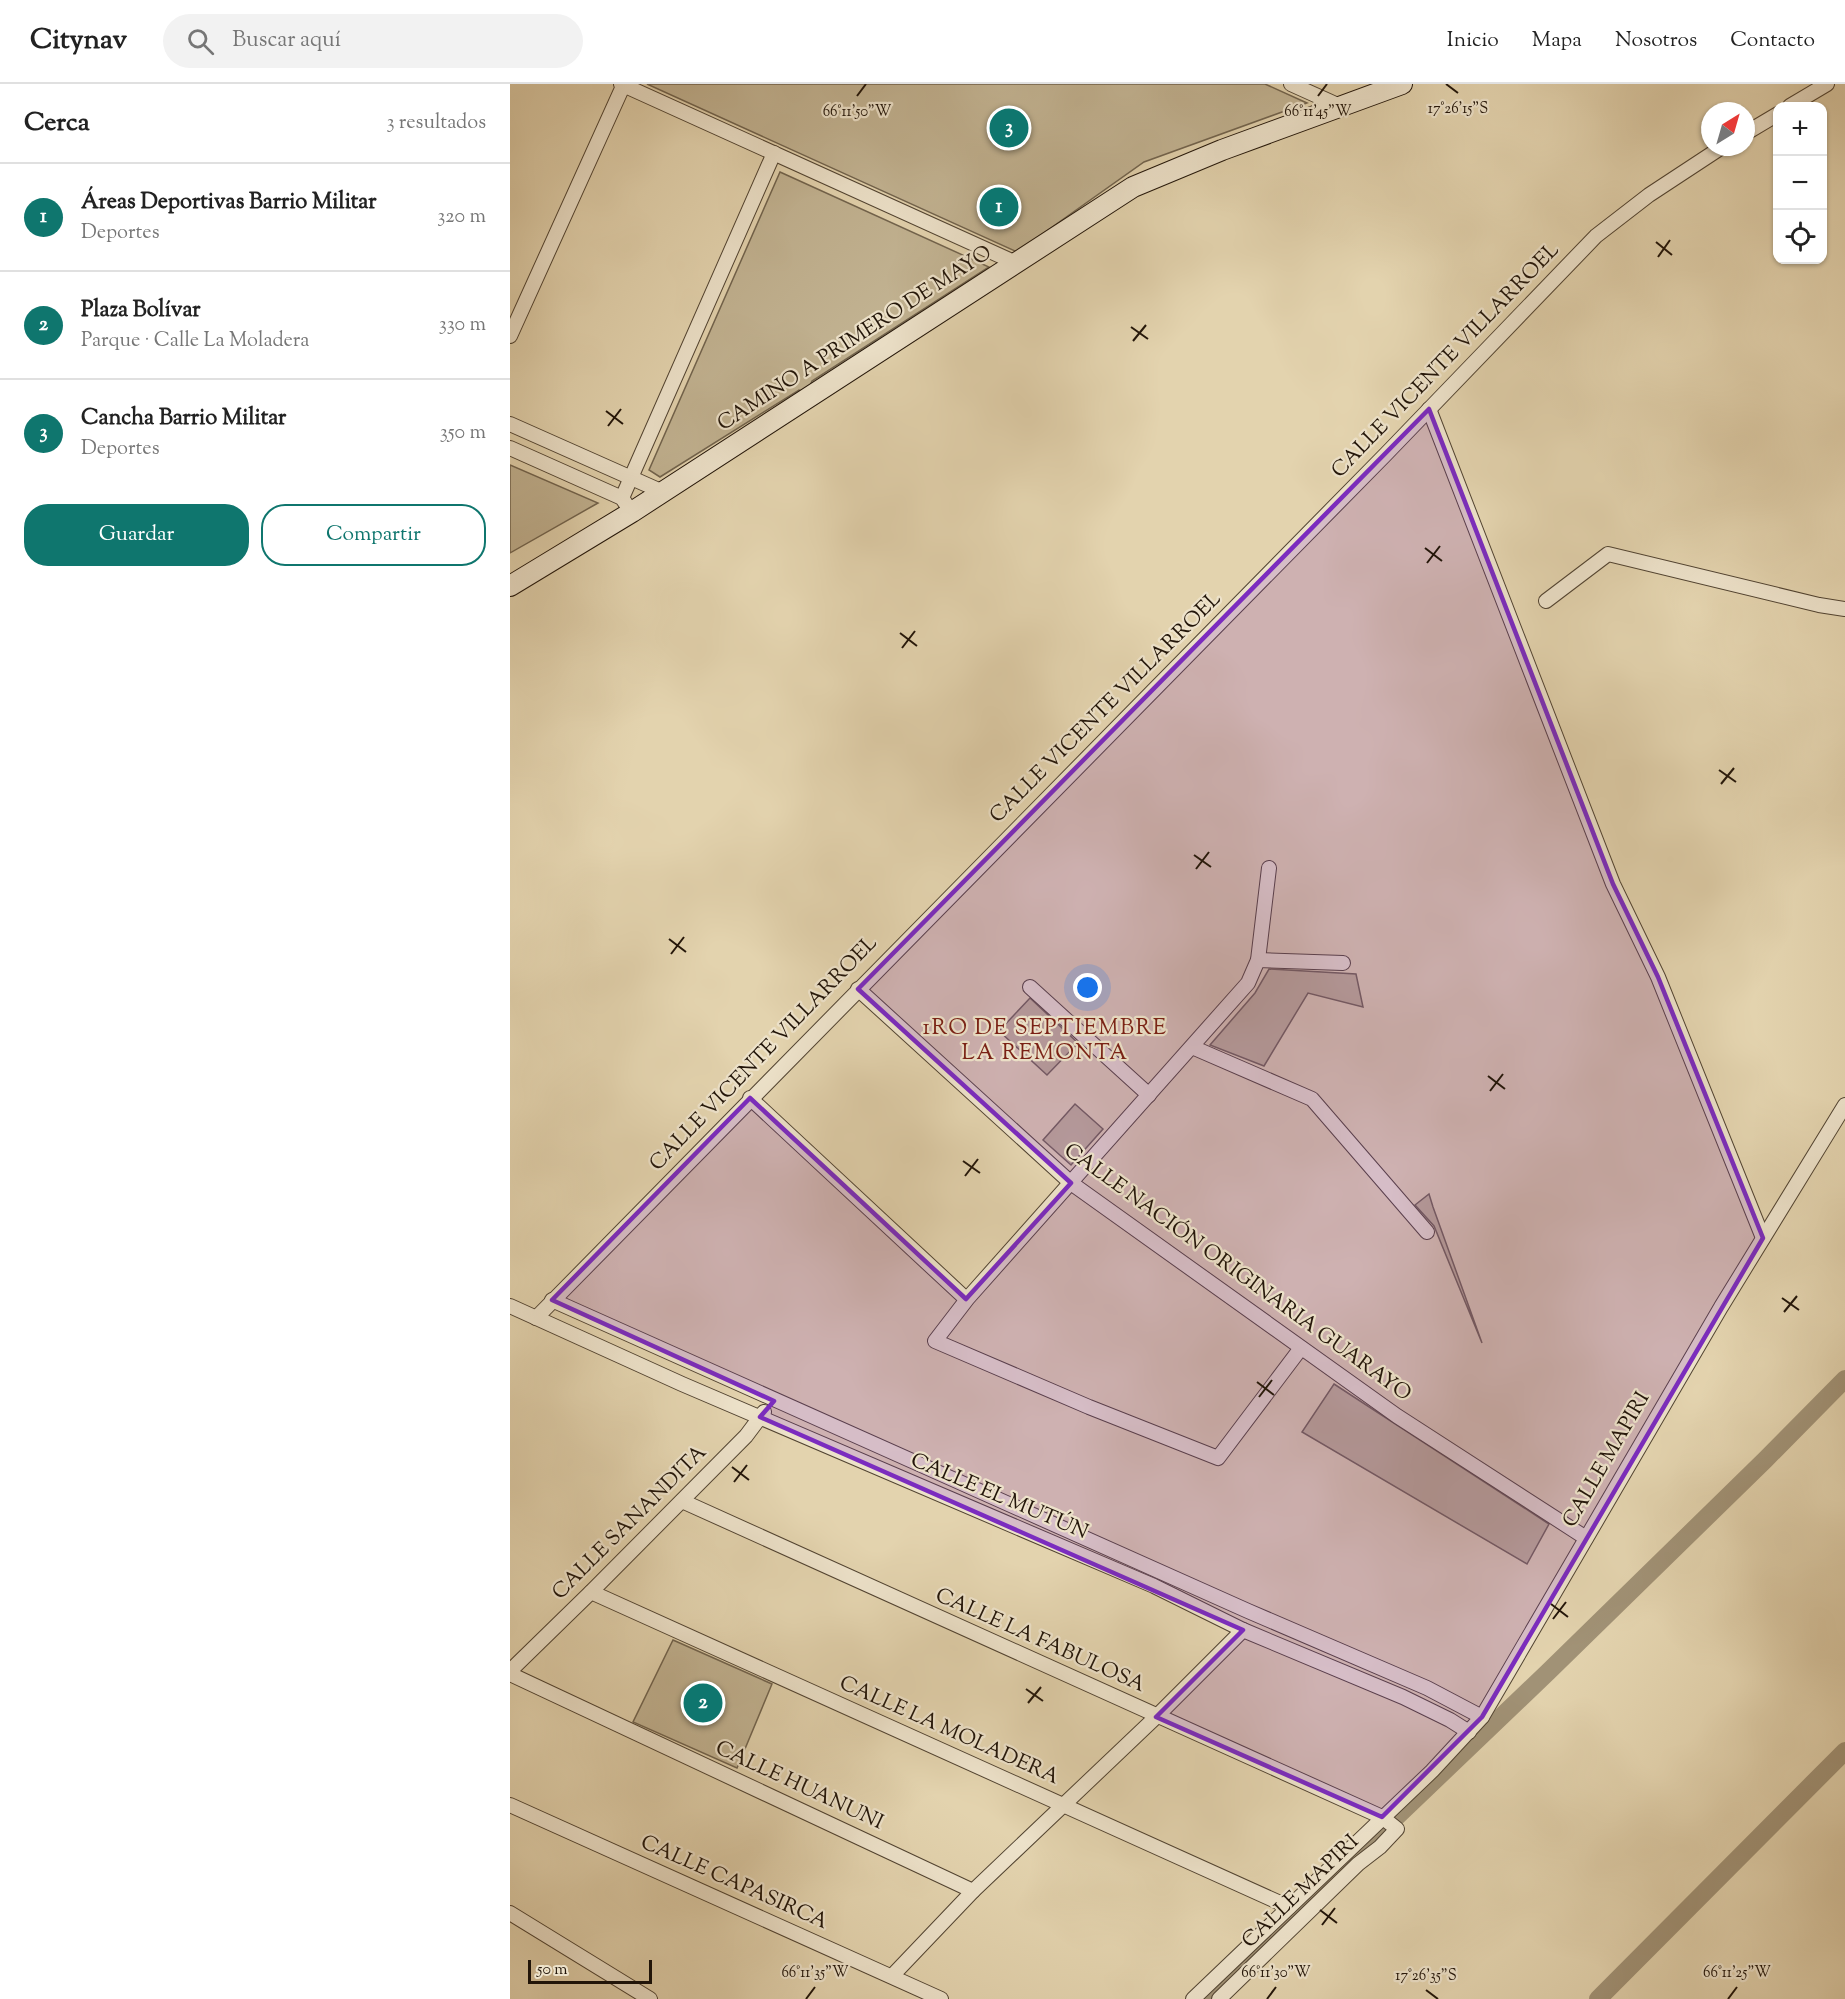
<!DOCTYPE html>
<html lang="es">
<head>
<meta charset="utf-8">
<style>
	body { margin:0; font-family:"Sorts Mill Goudy",serif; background:#f2f2f2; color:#222 }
	.controls { position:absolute; right:18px; top:18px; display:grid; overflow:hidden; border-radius:12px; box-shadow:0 2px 4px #0004 }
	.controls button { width:54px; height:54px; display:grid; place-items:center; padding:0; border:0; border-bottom:2px solid #e0e0e0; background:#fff; color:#222; font:30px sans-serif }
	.compass { position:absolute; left:1191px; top:18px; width:54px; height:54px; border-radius:50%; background:#fff; box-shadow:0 2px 4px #0004; rotate:37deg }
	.scale { position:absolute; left:18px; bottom:15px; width:124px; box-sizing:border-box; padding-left:6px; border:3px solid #221509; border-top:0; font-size:16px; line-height:21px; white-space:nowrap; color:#221509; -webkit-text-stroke:4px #ede2ca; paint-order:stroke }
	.you { position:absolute; left:578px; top:904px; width:21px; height:21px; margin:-15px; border:4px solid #fff; border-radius:50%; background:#1a73e8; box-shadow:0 0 0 9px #1a73e833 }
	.badge { display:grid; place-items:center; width:39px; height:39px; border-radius:50%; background:#0f766e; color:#fff; font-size:20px; font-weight:700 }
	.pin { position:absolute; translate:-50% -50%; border:3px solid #fff; box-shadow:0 2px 6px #0006 }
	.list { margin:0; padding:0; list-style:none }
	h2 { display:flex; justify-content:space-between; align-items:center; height:78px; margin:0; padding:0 24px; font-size:26px }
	h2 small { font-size:20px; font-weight:400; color:#767676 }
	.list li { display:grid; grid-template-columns:39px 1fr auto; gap:18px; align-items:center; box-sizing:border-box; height:108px; padding:0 24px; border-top:2px solid #e0e0e0 }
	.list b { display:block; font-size:22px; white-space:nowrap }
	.list p { margin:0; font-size:20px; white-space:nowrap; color:#767676 }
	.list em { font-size:20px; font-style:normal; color:#767676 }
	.actions { display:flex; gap:12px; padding:18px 24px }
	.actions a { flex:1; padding:14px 0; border:2px solid #0f766e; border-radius:24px; text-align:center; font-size:21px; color:#0f766e }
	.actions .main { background:#0f766e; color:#fff }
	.icon { flex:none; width:33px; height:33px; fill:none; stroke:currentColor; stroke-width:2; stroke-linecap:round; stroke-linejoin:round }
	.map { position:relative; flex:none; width:1335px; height:1915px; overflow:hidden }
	header { display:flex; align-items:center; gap:36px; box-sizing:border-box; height:84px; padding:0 30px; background:#fff; border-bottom:2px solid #e0e0e0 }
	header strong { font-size:28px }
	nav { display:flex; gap:33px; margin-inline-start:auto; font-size:21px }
	.search { width:420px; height:54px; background:#f2f2f2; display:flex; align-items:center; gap:15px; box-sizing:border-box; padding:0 21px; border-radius:33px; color:#767676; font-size:22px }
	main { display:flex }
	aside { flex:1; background:#fff }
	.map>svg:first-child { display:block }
	.green { fill:#c2b392; stroke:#72644e; stroke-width:1.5 }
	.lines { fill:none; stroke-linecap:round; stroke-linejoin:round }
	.canal { stroke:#a19276; stroke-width:18 }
	.minor-casing { stroke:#524432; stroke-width:16 }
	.secondary-casing { stroke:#221509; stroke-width:22 }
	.minor { stroke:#ede2ca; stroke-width:14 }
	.secondary { stroke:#ede2ca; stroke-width:20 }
	.marked { fill:#7b2cbf; fill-opacity:0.2; stroke:#7b2cbf; stroke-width:4.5; stroke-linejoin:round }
	.ticks { fill:none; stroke:#221509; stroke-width:2 }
	.labels { text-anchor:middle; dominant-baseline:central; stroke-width:4.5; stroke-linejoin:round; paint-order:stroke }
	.street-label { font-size:21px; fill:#221509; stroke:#ede2ca }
	.neighbourhood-label { font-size:22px; letter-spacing:1.5px; fill:#7a1f14; stroke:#ede2ca }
	.ticks-label { font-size:15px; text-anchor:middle; fill:#221509; stroke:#ede2ca; stroke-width:4.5; stroke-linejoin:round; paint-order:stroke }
</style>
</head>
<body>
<header>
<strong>Citynav</strong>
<div class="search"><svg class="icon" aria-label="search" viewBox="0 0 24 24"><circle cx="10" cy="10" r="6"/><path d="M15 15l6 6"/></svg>Buscar aquí</div>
<nav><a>Inicio</a><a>Mapa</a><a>Nosotros</a><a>Contacto</a></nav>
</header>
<main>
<aside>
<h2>Cerca<small>3 resultados</small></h2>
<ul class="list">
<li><span class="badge">1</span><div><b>Áreas Deportivas Barrio Militar</b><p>Deportes</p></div><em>320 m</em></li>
<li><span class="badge">2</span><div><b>Plaza Bolívar</b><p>Parque · Calle La Moladera</p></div><em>330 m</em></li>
<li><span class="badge">3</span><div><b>Cancha Barrio Militar</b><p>Deportes</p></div><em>350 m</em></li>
</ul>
<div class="actions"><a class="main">Guardar</a><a>Compartir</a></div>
</aside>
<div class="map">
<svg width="1335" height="1915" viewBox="0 0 1335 1915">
	<rect width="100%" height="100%" fill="#e3d3ae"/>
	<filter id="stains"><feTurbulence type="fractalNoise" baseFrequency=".00333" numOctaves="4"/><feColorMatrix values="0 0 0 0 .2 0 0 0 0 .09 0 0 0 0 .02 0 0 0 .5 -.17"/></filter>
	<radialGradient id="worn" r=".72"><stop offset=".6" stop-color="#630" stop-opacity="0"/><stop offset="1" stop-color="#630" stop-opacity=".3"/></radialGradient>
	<g class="green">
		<polygon points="137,0 755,0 797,19 634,78 507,168"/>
		<polygon points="270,88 479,183 302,297 297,309 289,306 150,393 139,386"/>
		<polygon points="0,381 88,419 0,469"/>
		<polygon points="759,885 846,890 853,923 798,909 754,982 700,961 745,909"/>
		<polygon points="520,914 568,959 537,991 489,947"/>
		<polygon points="565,1020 593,1045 561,1081 533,1056"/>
		<polygon points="919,1110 923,1123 972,1259 924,1142 905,1121"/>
		<polygon points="824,1300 1039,1440 1017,1480 792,1348"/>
		<polygon points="163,1556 262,1600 227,1684 123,1638"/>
	</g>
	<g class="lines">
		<g class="canal">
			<polyline points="696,1915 1038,1588 1255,1376 1335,1295"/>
			<polyline points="1088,1915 1335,1667"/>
		</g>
		<defs>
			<g id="minor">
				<polyline points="111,0 506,179"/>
				<polyline points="781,0 832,23"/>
				<polyline points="1280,22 1317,0"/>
				<polyline points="1236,49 1268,30"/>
				<polyline points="0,252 114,0"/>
				<polyline points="919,325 1103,800 1148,893 1253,1154"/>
				<polyline points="0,340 153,408"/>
				<polyline points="0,364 112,414 116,420"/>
				<polyline points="112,414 264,69"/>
				<polyline points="1036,517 1098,470 1309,521 1335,525"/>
				<polyline points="759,784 748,876 738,899 458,1214 425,1257 579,1323 708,1374 791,1264"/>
				<polyline points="748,876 833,879"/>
				<polyline points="520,903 639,1011"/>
				<polyline points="348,905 561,1099 887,1332 1076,1454"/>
				<polyline points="682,963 802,1015 917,1148"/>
				<polyline points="240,1014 456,1215"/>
				<polyline points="42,1216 738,1527 917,1604 972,1633"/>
				<polyline points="0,1222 172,1300 644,1502 733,1546 893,1613 940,1636 959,1648"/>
				<polyline points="26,1234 876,370 1086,152 1139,111 1212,63"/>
				<polyline points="172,1417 872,1733 887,1745 870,1763 848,1780 709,1915"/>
				<polyline points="81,1508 779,1823"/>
				<polyline points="0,1587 81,1508 236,1352 254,1328"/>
				<polyline points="0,1590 463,1807"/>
				<polyline points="0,1721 431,1915"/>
				<polyline points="0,1829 140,1915"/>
				<polyline points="382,1892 463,1807 646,1633 733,1546"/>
				<polyline points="683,1915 922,1687 972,1633 1211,1223 1335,1021"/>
			</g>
			<polyline id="secondary" points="0,502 122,428 623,103 712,66 892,0"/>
		</defs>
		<use href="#minor" class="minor-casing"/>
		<use href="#secondary" class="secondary-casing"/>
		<use href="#minor" class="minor"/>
		<use href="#secondary" class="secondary"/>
	</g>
	<path class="marked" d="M 919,325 L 1103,800 L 1148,893 L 1253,1154 L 972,1633 L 872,1733 L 646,1633 L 733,1546 L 250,1333 L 264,1317 L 42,1216 L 240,1014 L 456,1215 L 561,1099 L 348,905 Z"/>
	<path class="ticks" d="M 936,0 L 948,9M 347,12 L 356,0M 808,12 L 817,0M 1146,158 L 1162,171M 1148,173 L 1160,156M 621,243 L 638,255M 623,257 L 636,241M 96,327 L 113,340M 98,342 L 111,325M 915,464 L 932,477M 917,479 L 930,462M 390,549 L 407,562M 392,564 L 405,547M 1209,686 L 1226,698M 1211,700 L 1224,684M 684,771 L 701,783M 686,785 L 699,768M 159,855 L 176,868M 161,870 L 174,853M 978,992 L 995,1005M 980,1007 L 993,990M 453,1077 L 470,1089M 455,1092 L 468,1075M 1272,1214 L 1289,1226M 1274,1228 L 1287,1212M 747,1298 L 764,1311M 749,1313 L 762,1296M 222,1383 L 239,1396M 224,1398 L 237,1381M 1041,1520 L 1058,1533M 1043,1535 L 1056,1518M 516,1605 L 533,1617M 518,1619 L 531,1603M 810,1826 L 827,1839M 812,1841 L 825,1824M 916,1906 L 928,1915M 296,1915 L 305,1903M 757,1915 L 766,1903M 1218,1915 L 1227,1903"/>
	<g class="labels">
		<g class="street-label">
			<text transform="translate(345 255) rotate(-33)">CAMINO A PRIMERO DE MAYO</text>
			<text transform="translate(936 277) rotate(-46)">CALLE VICENTE VILLARROEL</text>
			<text transform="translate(596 624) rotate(-45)">CALLE VICENTE VILLARROEL</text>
			<text transform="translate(254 970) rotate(-46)">CALLE VICENTE VILLARROEL</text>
			<text transform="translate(727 1189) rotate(36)">CALLE NACIÓN ORIGINARIA GUARAYO</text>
			<text transform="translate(1097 1376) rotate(-60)">CALLE MAPIRI</text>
			<text transform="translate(489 1413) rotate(23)">CALLE EL MUTÚN</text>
			<text transform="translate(120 1439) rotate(-45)">CALLE SANANDITA</text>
			<text transform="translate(530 1557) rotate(24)">CALLE LA FABULOSA</text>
			<text transform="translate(439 1647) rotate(24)">CALLE LA MOLADERA</text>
			<text transform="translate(289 1702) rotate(25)">CALLE HUANUNI</text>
			<text transform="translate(224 1799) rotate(24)">CALLE CAPASIRCA</text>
			<text transform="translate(791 1808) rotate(-44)">CALLE MAPIRI</text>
		</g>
		<g class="neighbourhood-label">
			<text x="535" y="945">1RO DE SEPTIEMBRE<tspan x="535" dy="25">LA REMONTA</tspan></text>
		</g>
	</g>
	<g class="ticks-label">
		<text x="948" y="29">17°26'15"S</text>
		<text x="347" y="32">66°11'50"W</text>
		<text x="808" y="32">66°11'45"W</text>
		<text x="305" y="1893">66°11'35"W</text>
		<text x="766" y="1893">66°11'30"W</text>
		<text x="1227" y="1893">66°11'25"W</text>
		<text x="916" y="1896">17°26'35"S</text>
	</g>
	<rect width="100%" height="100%" filter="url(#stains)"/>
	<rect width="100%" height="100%" fill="url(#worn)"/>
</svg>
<div class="controls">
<button>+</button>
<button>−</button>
<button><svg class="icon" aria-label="locate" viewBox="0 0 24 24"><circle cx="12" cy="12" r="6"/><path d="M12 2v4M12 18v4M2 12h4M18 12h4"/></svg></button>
</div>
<svg class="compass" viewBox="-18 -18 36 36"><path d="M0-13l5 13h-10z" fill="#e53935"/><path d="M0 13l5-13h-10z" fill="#767676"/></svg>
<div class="scale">50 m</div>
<div class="you"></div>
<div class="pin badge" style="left:489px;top:123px">1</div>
<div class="pin badge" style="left:193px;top:1619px">2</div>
<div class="pin badge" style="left:499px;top:44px">3</div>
</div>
</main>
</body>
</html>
